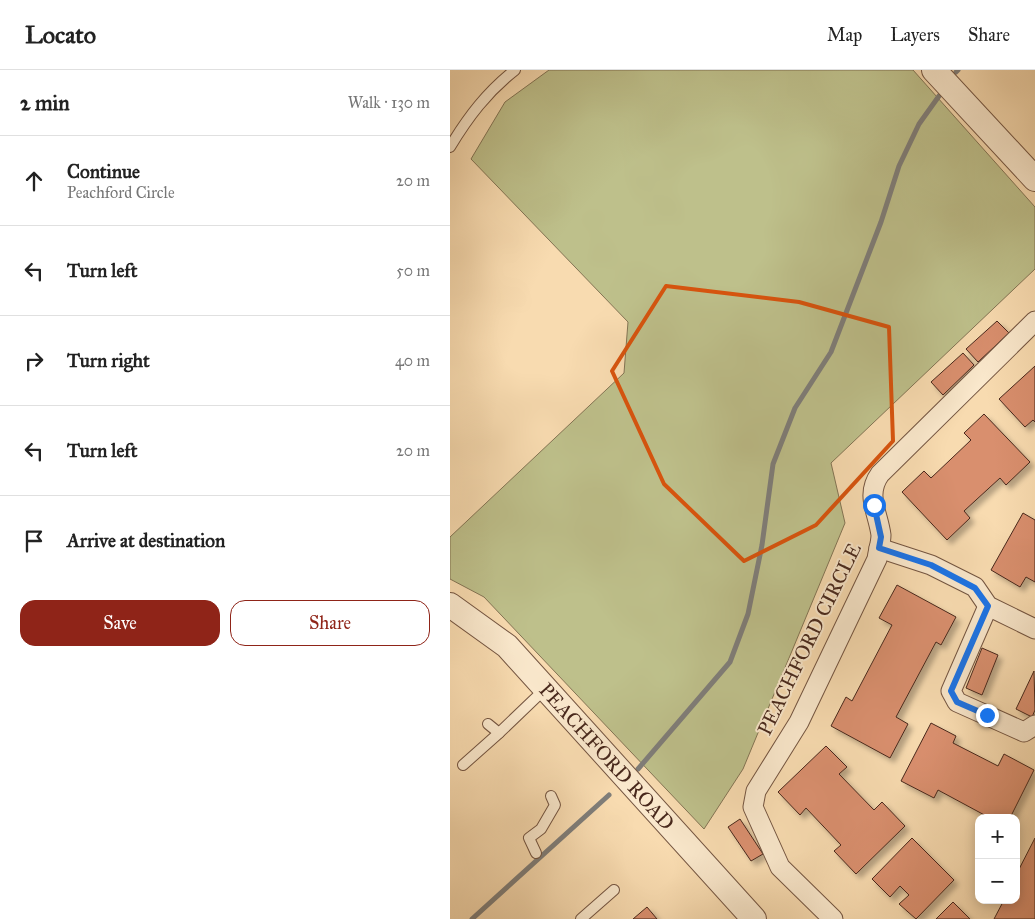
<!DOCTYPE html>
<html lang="en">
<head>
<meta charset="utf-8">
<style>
	body { margin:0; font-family:"IM FELL Great Primer",serif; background:#f2f2f2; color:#222 }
	.controls { position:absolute; right:15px; bottom:15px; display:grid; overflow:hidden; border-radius:10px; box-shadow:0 2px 12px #0003 }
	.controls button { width:45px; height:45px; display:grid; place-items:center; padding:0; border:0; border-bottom:1px solid #e0e0e0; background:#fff; color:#222; font:25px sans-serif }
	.stop { position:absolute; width:15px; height:15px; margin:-11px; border:4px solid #1a73e8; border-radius:50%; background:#fff }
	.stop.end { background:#1a73e8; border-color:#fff; box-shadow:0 1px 5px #0008 }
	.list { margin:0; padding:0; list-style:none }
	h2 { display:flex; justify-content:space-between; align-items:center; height:65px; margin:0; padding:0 20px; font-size:21px }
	h2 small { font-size:16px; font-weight:400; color:#767676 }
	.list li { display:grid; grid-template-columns:32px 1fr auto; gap:15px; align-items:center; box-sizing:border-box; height:90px; padding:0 20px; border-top:1px solid #e0e0e0 }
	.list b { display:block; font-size:19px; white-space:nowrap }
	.list p { margin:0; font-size:16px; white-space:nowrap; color:#767676 }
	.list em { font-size:16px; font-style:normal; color:#767676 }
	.actions { display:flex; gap:10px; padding:15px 20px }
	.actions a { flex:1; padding:11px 0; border:1px solid #8f2418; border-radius:15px; text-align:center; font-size:18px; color:#8f2418 }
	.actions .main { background:#8f2418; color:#fff }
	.icon { flex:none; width:28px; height:28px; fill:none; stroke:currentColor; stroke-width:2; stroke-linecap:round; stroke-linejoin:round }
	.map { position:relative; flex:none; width:585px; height:849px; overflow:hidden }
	header { display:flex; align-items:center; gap:30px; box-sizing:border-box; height:70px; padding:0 25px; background:#fff; border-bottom:1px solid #e0e0e0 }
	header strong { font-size:24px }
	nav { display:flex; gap:28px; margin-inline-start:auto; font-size:18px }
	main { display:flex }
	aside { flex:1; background:#fff }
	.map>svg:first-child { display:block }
	.green { fill:#bec08b; stroke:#837454 }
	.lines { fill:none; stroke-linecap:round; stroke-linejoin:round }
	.stream { stroke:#7f7e7a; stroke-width:5 }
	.building { fill:#d98f6e; stroke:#48281c; filter:url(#shadow) }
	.service-casing { stroke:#745541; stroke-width:12 }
	.minor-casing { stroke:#745541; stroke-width:21 }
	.tertiary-casing { stroke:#745541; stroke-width:26 }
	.service { stroke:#fae8cc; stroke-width:10 }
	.minor { stroke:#fae8cc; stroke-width:19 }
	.tertiary { stroke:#fae8cc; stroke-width:24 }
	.route { stroke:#1a73e8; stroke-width:6 }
	.marked { fill:none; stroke:#d8540e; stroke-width:4; stroke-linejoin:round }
	.labels { text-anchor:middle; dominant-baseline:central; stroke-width:4; stroke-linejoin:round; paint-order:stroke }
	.street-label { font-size:20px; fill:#48281c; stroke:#fae8cc }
</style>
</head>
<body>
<header>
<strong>Locato</strong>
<nav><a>Map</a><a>Layers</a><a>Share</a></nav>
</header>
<main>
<aside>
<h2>2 min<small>Walk · 130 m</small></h2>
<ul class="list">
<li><svg class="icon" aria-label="ahead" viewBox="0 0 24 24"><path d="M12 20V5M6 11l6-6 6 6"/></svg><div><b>Continue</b><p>Peachford Circle</p></div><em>20 m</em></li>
<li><svg class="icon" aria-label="left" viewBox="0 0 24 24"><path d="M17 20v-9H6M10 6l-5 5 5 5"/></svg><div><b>Turn left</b></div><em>50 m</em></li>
<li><svg class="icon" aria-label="right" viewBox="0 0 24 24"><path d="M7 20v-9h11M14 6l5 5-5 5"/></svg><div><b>Turn right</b></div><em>40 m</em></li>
<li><svg class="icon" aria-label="left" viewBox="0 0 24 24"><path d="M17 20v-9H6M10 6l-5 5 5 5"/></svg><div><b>Turn left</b></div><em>20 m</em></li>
<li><svg class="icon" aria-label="arrive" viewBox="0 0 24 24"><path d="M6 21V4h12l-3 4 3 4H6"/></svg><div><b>Arrive at destination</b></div></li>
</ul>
<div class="actions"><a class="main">Save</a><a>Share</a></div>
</aside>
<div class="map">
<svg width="585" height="849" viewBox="0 0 585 849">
	<defs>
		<filter id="shadow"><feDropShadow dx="4.5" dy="4.5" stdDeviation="2.5" flood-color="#0004"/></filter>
	</defs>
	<rect width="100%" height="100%" fill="#f8dbb0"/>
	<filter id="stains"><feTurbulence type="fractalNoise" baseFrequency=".004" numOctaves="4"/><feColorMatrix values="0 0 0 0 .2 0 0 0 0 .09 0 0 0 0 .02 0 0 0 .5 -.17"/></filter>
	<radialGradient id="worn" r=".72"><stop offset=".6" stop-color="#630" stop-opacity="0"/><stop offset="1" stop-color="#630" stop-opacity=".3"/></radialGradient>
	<polygon class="green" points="99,0 463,0 585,137 585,199 381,393 395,453 293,699 254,759 34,527 0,509 0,467 174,303 178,252 21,89 55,32"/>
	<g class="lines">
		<g class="stream">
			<polyline points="506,2 508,0"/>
			<polyline points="188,699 280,592 298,544 312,475 323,394 345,338 381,282 431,152 449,96 469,54 489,26"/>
			<polyline points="22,849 159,725"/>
		</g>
	</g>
	<g class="building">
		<polygon points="547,251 559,263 528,292 516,279"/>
		<polygon points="513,283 524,295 493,325 481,312"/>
		<polygon points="585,296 585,352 583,350 575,357 549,329"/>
		<polygon points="534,344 580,392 556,415 550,408 514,441 520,448 497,470 452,422 474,401 481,408 521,370 514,363"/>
		<polygon points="573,443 585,450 585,512 576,507 570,517 541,500"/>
		<polygon points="447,515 506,547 491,575 486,572 446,647 458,654 440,688 381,656 396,627 402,631 442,555 429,548"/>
		<polygon points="532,578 548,585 532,625 516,618"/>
		<polygon points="584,601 585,640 582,647 566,639"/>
		<polygon points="481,653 506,666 503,673 548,696 554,684 584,700 560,748 540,748 488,720 484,728 451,711"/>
		<polygon points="376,676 397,697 389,704 424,740 432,732 455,756 406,804 384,781 391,775 356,738 350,745 328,722"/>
		<polygon points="290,749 313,784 301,791 278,757"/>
		<polygon points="462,768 504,810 466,849 449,834 459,825 450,816 440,827 422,809"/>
		<polygon points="585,768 585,849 544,849 554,830 566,830 566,805"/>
		<polygon points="503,832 520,849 486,849"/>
		<polygon points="197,837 207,849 183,849"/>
	</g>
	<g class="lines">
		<defs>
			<g id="service">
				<path d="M 0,77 C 18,47 37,22 65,0"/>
				<polyline points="38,654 49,663 96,618"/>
				<polyline points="13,695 49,663"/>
				<polyline points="86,783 79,768 91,759 105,735 101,726"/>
				<polyline points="131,849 164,820"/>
			</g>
			<g id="minor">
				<polyline points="429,478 481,495 525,517 538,536 585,559"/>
				<polyline points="538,536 501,621 507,632 574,662 585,655"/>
				<path d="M 383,849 L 330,797 L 303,737 L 306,721 L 349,652 L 427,489 C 428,481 431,473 431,465 C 428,442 415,425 430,404 L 585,251"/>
			</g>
			<g id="tertiary">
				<polyline points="484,0 585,109"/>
				<path id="s1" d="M 0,535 L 57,576 L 304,849"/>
			</g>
		</defs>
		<use href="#service" class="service-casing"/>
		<use href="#minor" class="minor-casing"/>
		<use href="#tertiary" class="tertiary-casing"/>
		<use href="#service" class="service"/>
		<use href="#minor" class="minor"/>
		<use href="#tertiary" class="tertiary"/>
	</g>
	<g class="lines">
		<polyline class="route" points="424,435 431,467 429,478 481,495 525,518 538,536 501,621 507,632 537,645"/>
	</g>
	<path class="marked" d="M 216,216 L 349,232 L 439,257 L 443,371 L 366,455 L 294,491 L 214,414 L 162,301 Z"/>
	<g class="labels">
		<g class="street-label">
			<text transform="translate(359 569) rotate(-64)">PEACHFORD CIRCLE</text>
			<text stroke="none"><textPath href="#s1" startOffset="219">PEACHFORD ROAD</textPath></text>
		</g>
	</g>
	<rect width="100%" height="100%" filter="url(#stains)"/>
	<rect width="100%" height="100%" fill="url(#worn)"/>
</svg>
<div class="controls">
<button>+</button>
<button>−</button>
</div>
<div class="stop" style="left:424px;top:435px"></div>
<div class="stop end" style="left:537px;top:645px"></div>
</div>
</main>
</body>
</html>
